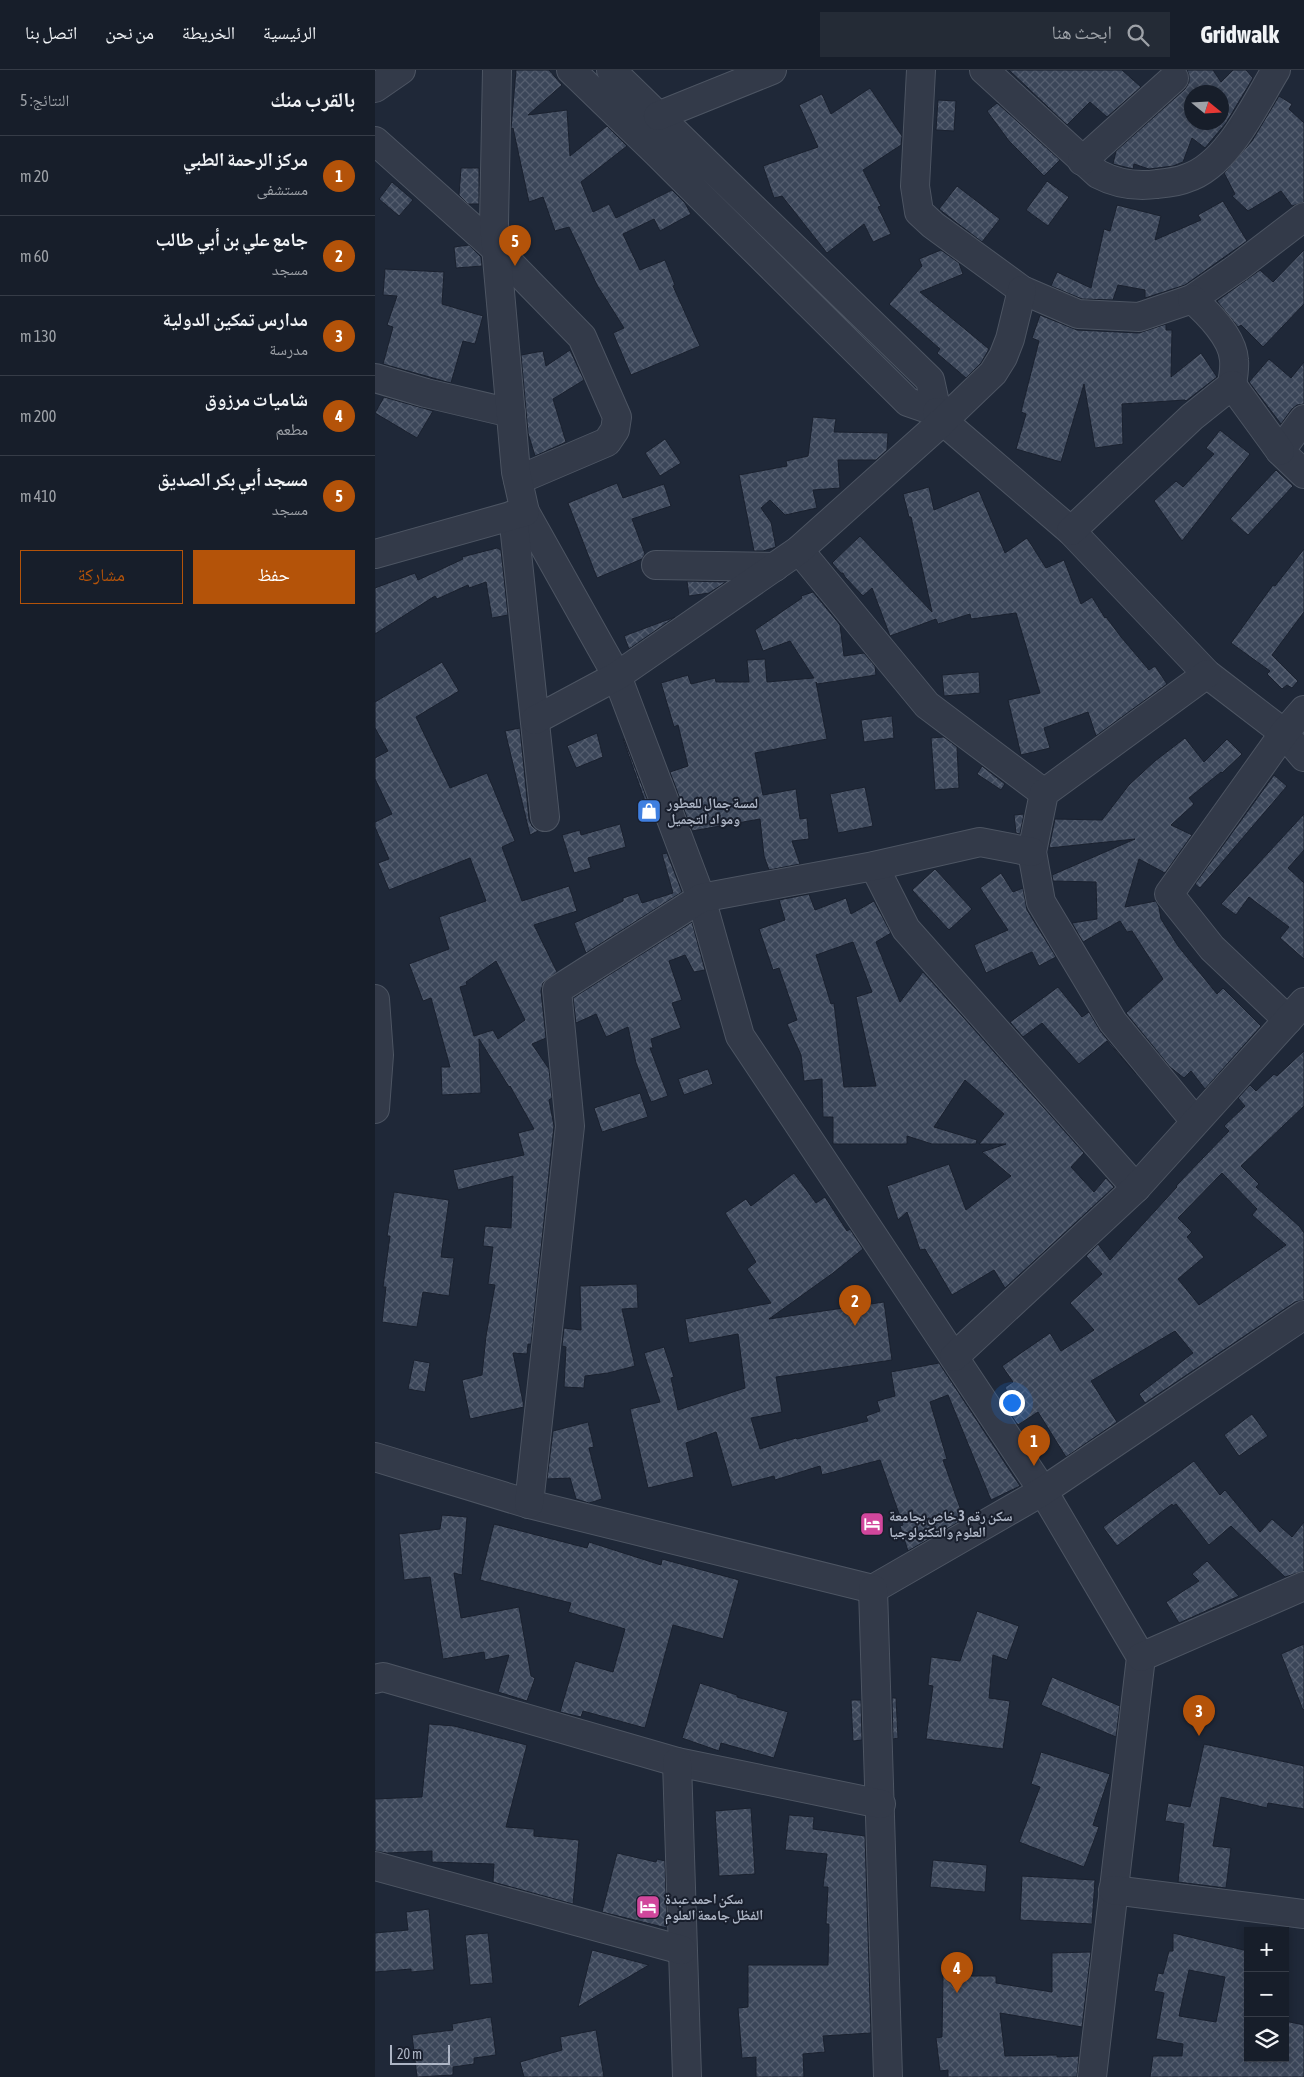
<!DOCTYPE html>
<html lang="ar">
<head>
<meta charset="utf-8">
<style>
	body { margin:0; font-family:"Asap Condensed","Noto Naskh Arabic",sans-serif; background:#242b36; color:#f1f3f6; direction:rtl }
	.controls { position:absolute; right:15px; bottom:15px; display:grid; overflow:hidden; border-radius:0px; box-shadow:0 2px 8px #0003 }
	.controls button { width:45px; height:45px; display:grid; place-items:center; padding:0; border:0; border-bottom:1px solid #363c47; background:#171e2a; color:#f1f3f6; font:25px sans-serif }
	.compass { position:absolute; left:809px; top:15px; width:45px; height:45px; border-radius:50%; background:#171e2a; box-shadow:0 2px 8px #0003; rotate:108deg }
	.scale { position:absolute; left:15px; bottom:12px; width:60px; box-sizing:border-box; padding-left:5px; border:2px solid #adb5c5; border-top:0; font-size:14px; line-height:18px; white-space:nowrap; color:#adb5c5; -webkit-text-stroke:4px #191f2d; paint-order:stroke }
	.you { position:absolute; left:636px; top:1332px; width:18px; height:18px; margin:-12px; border:4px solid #fff; border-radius:50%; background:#1a73e8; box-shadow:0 0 0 8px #1a73e833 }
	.badge { display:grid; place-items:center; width:32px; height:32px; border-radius:50%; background:#b45309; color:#fff; font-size:16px; font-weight:700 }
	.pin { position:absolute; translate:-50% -41px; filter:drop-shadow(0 1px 2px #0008) }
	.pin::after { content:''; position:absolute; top:26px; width:18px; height:15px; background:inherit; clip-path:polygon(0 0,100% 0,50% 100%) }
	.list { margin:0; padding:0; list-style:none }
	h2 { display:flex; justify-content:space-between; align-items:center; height:65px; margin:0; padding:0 20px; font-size:21px }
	h2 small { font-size:16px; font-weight:400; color:#9ea2a8 }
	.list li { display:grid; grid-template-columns:32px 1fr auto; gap:15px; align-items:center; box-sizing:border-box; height:80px; padding:0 20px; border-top:1px solid #363c47 }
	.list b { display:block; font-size:19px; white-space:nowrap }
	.list p { margin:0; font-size:16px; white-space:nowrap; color:#9ea2a8 }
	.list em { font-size:16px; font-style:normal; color:#9ea2a8 }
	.actions { display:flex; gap:10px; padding:15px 20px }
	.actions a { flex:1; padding:11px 0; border:1px solid #b45309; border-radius:0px; text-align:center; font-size:18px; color:#b45309 }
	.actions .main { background:#b45309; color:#fff }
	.icon { flex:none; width:28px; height:28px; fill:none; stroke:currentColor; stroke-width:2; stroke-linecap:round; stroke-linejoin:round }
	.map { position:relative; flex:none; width:929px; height:2007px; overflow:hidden; direction:ltr }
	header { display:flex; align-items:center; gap:30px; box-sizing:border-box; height:70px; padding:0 25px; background:#171e2a; border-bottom:1px solid #363c47 }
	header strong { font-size:24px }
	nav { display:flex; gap:28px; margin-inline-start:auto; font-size:18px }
	.search { width:350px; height:45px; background:#242b36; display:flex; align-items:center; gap:12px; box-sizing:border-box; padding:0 18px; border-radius:0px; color:#9ea2a8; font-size:19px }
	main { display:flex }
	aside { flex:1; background:#171e2a }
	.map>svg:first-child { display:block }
	.building { fill:url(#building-cross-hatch); stroke:#1a212f; fill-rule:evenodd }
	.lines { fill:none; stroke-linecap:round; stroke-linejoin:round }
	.minor-casing { stroke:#4d5563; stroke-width:30 }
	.minor { stroke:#333a49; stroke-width:28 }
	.labels { text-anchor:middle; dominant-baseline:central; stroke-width:4; stroke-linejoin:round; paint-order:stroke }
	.poi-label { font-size:14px; font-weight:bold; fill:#adb5c5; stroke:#191f2d; text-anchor:start }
</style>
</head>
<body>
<header>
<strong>Gridwalk</strong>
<div class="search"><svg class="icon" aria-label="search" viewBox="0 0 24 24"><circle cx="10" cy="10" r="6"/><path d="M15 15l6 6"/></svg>ابحث هنا</div>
<nav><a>الرئيسية</a><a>الخريطة</a><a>من نحن</a><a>اتصل بنا</a></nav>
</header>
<main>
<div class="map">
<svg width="929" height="2007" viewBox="0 0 929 2007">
	<defs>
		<pattern id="building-cross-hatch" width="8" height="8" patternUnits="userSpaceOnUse" patternTransform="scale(1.25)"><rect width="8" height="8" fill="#3b4659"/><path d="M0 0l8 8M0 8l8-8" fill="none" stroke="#555e6f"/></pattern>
	</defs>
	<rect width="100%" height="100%" fill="#1f2838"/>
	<g class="building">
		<polygon points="141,0 174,0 187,15 153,45 192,40 195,86 232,56 252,76 206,112 218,142 234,134 241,148 297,120 310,133 316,144 285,161 279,149 248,164 265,200 290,190 300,215 298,216 325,276 256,305 238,263 249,258 222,215 194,157 180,161 168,127 154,132 138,58 136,59"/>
		<polygon points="634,0 747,0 766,17 732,47 715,32 692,55"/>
		<path d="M 812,0 L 838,0 L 846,12 L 858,0 L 871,0 L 878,8 L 851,53 L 830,78 L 817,68 L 808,92 L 798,96 L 774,99 L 759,94 L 758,99 L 738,94 L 741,81 L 810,19 L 814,12 L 814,5 ZM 816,22 L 846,22 L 846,52 L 816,52 Z"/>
		<polygon points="495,18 527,66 526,75 488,100 506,136 503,137 516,164 498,172 489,154 452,183 407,126 399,128 388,96 443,77 424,35 447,24 456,44"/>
		<polygon points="904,26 917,34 914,39 929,53 929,132 917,136 906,121 873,141 857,126 860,124 849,103 877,71"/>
		<polygon points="563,30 581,31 579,61 561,60"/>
		<polygon points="622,33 685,90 669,106 634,71 612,41"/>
		<polygon points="86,98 104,98 104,134 93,134 84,125"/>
		<polygon points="672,111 694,127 673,156 651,140"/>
		<polygon points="17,112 38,130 24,146 4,129"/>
		<polygon points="582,116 625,149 607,172 564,139"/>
		<polygon points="848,131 872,171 810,215 770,228 770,220 743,215 738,230 707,229 676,216 682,202 716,218 729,159 735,161 742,135 786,146 780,170 826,150 823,145"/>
		<polygon points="94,175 106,187 107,196 81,198 79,177"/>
		<polygon points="566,180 584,193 588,204 545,222 614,279 606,293 591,308 562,283 565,279 514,234 547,196 544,189"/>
		<polygon points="929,180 929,234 888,277 866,255 863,257 842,231 885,200 898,212"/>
		<polygon points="10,199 69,202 67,234 108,246 100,274 88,271 76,313 8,294 18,257 12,255 22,226 8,225"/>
		<polygon points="665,245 702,260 764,263 791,254 791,260 797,260 796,307 826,283 842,307 811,331 810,330 747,334 748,374 720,378 709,314 686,392 641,379 651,344 646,342 664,271 657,268"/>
		<polygon points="195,280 209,310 178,329 191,372 160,386 153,363 146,285 168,281 171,296"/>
		<polygon points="894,289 916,308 929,292 929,334 922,335 917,339 906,354 874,312"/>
		<polygon points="9,327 58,341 42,368 0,343"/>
		<polygon points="438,347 461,349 459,362 513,363 512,380 501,390 463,390 465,418 438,420 442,438 410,445 395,430 386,438 396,452 401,477 388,481 379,481 364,405 412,396 411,391 433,386"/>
		<polygon points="845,360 875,384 807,471 779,431 801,411 808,417 839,384 831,378"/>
		<polygon points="290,369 306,393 285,406 270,383"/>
		<polygon points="901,400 918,416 873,465 855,449"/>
		<polygon points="242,413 248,428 289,414 296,436 257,449 270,484 267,489 222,508 193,433"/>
		<polygon points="554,417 559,440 604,421 630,483 652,468 671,498 689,490 706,534 717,527 730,548 731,547 746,567 774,600 780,596 792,614 721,666 713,642 669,658 675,678 646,685 633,630 665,623 641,543 596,549 595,544 563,554 561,549 515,566 497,518 488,526 470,507 468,503 466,503 457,493 485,466 557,542 536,447 534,447 528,424"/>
		<polygon points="122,478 126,480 133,545 117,548 111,512 94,518 93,515 62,529 60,526 0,564 0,518 40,503 43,510 88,489 87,487"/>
		<polygon points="929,479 929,542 897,585 923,611 917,618 912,615 907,619 892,604 895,601 856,573 898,515 900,516"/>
		<polygon points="312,511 351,512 334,523 314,526"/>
		<polygon points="438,522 465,555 469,586 489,583 500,596 501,605 442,614 441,612 452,669 380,683 388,725 421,719 425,749 432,748 434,769 417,771 425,794 394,800 389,786 385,749 317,761 295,702 313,696 303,655 299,657 286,613 313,605 316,614 340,608 341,612 374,612 372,590 390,589 392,612 439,608 415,571 388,581 380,560 427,528 426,526"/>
		<polygon points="300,547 254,579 249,566"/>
		<path d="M 67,592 L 84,621 L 41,647 L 75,718 L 112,703 L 140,771 L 127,777 L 147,831 L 194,816 L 202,841 L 159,855 L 182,902 L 168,913 L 166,921 L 171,968 L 157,974 L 174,999 L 177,1028 L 174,1030 L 179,1056 L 156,1274 L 153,1274 L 152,1284 L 138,1283 L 149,1337 L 95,1349 L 87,1310 L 107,1305 L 111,1266 L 120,1215 L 113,1214 L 118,1177 L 108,1176 L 110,1156 L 136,1158 L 138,1106 L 83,1120 L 78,1100 L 149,1085 L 143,1063 L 159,1059 L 135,1016 L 134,1017 L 104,969 L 106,1023 L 67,1025 L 66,997 L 75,997 L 56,928 L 48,931 L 34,894 L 74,879 L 64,847 L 111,831 L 95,788 L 14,820 L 3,793 L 14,789 L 0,757 L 0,752 L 17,744 L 0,709 L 0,688 L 13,681 L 0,658 L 0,632 ZM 121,891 L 150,950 L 123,969 L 118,960 L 99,966 L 85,917 L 92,915 L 91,912 Z"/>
		<polygon points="604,602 605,623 569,626 567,605"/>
		<polygon points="517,646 519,668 489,672 486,650"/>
		<polygon points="145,658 154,749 157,756 163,761 155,765 130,661"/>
		<polygon points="222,663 228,687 201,698 192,676"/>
		<polygon points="569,667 582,677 584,718 560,720 556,668"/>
		<polygon points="810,668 829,692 852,669 867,684 847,703 846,702 814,728 819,734 796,755 817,765 790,803 764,789 750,837 781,831 784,837 786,849 803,876 842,924 848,918 886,956 830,1019 816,1001 809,1008 795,997 751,943 788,909 757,861 752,862 745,851 708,872 697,853 722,849 721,812 678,811 677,805 760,769 674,778 680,749 727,750 754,715 780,691"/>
		<polygon points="248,669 249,669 279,747 276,748"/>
		<polygon points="607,696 630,714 626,720 602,704"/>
		<polygon points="899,705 912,716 825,818 820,814"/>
		<polygon points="490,717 498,756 463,763 455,724"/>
		<polygon points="649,744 645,764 641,763 639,745"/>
		<polygon points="929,744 929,780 913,798 929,813 929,889 905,868 914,857 874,827 861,845 846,834"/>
		<polygon points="245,754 251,777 213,788 216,798 199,803 187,765 205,760 206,765"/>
		<polygon points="292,783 307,822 211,883 199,853 248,831 248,828 263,823 267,833 298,823 287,784"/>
		<polygon points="560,799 597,839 574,860 537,820"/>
		<polygon points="626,803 638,822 648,818 652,840 681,887 664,896 657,882 611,903 599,875 633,860 605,818"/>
		<path d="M 434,824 L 440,840 L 471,828 L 476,844 L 499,831 L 516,863 L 501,872 L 525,932 L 548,902 L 709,1083 L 696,1097 L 719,1122 L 731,1108 L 739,1117 L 630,1218 L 619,1200 L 577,1225 L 550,1179 L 545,1180 L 532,1142 L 523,1150 L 512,1116 L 574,1094 L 591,1140 L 636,1106 L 607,1082 L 631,1074 L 604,1074 L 629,1044 L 590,1010 L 559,1057 L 602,1070 L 601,1074 L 557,1074 L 532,1066 L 532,1074 L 458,1074 L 458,1047 L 448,1047 L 447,1009 L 429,1011 L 426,985 L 412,954 L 422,950 L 404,898 L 398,900 L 384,859 L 410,850 L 404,830 ZM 478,872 L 497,922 L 481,927 L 501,1016 L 469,1017 L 459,933 L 456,934 L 441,885 Z"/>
		<polygon points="317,852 330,900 319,902 310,885 294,891 307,930 297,933 306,958 276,969 278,978 275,978 293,1026 276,1032 261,993 253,957 231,967 221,944 201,953 198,928"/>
		<polygon points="683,917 707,947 714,942 726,962 761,1004 732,971 704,994 667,953 648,967 635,952"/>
		<path d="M 929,981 L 929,1036 L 866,1096 L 884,1114 L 881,1117 L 925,1157 L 929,1163 L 929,1230 L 920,1232 L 770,1333 L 764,1324 L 818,1283 L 800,1261 L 716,1311 L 742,1352 L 691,1387 L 663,1342 L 643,1355 L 632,1339 L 638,1336 L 630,1317 L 638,1312 L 627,1296 L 675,1263 L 686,1281 L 719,1260 L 695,1233 L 727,1204 L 711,1186 L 723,1174 L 735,1190 L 802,1117 L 801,1116 L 854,1061 L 849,1056 L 870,1036 L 863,1028 L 875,1015 L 881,1021 L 899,1004 L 902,1006 ZM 847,1103 L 882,1139 L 877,1145 L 911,1175 L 824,1235 L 803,1209 L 829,1187 L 812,1167 L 817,1162 L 803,1148 Z"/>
		<polygon points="333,999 338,1014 309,1025 303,1009"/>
		<polygon points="265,1023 273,1047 227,1062 219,1038"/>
		<polygon points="419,1103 441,1133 450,1127 472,1161 475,1159 488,1179 458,1203 394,1249 509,1232 517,1290 401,1307 407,1342 376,1348 385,1379 421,1368 422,1369 493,1351 491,1346 505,1341 502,1331 520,1326 516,1302 564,1293 645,1416 616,1430 573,1325 555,1332 572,1389 568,1390 589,1449 533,1481 525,1456 528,1455 505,1390 447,1405 445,1396 400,1410 399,1406 357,1417 341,1362 311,1373 319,1407 273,1418 255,1339 285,1332 269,1283 289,1277 299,1307 296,1308 303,1340 370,1318 363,1264 314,1273 310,1249 396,1233 372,1199 381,1192 350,1143 371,1129 376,1136"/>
		<polygon points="19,1122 74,1130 66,1187 79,1188 74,1226 48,1222 42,1257 7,1252 11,1217 8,1217 15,1166 12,1166"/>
		<polygon points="262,1214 263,1238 247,1239 260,1296 233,1303 210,1306 209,1318 189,1317 191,1277 187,1276 189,1258 206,1260 205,1216"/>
		<polygon points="39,1290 55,1293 50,1322 33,1319"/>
		<polygon points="877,1344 893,1366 864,1386 849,1365"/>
		<polygon points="213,1352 219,1377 214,1378 227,1429 214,1433 201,1429 195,1408 172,1409 178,1361"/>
		<polygon points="819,1391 845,1425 850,1420 885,1462 897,1449 917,1467 929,1452 929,1501 910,1507 856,1456 834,1475 801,1434 798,1436 797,1434 742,1476 728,1457"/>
		<polygon points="67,1445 92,1447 87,1505 79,1503 86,1548 144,1537 156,1606 160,1608 152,1631 123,1622 134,1585 110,1590 109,1582 68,1589 55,1507 29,1510 24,1464 65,1459"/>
		<polygon points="119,1454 212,1478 214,1472 286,1495 287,1489 364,1510 348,1569 298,1555 270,1658 208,1641 206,1647 185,1642 200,1591 238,1602 250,1559 193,1542 196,1533 105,1510"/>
		<polygon points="832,1491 864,1526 804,1553 791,1532 824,1511 817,1504"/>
		<polygon points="602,1541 644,1556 632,1590 618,1585 614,1628 635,1631 628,1679 551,1669 558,1616 553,1615 556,1587 585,1591"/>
		<polygon points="929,1574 929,1639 928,1640 906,1584"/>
		<polygon points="677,1607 745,1636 741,1667 666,1635"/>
		<polygon points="325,1613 362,1625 362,1627 413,1642 399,1688 346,1673 344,1681 307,1668"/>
		<polygon points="517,1628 521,1628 523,1668 518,1669"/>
		<polygon points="476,1630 486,1630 487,1670 478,1671"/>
		<polygon points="54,1654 79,1656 152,1675 131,1757 159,1759 159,1766 204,1770 198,1834 118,1812 119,1794 57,1792 57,1781 12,1783 0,1781 0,1729 47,1727"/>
		<polygon points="829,1674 929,1696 929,1739 893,1733 892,1738 846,1727 838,1776 856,1778 851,1818 803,1812 809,1754 790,1751 793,1733 815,1737"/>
		<polygon points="666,1682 735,1704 718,1755 724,1757 709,1797 644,1772 665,1717 656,1714"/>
		<polygon points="376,1738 380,1804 344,1806 340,1741"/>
		<polygon points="414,1745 439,1747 438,1759 490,1766 496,1963 448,1966 450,1982 428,1984 429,2007 381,2007 381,1987 367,1988 363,1938 373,1937 373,1895 453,1895 454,1854 451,1854 453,1817 448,1817 452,1784 410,1780"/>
		<polygon points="242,1783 281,1792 282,1789 290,1791 292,1858 227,1842"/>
		<polygon points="558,1790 612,1795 610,1822 555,1817"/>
		<polygon points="647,1806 720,1810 717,1854 645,1850"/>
		<polygon points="54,1839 59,1900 36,1902 36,1899 0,1902 0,1863 33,1860 31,1842"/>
		<polygon points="113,1863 118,1913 95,1915 90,1865"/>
		<path d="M 798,1863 L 873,1881 L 873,1988 L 910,1988 L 910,1951 L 929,1955 L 929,2007 L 775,2007 L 778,1986 L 807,1986 L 808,1974 L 781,1969 L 789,1923 L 779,1921 L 783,1903 L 788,1904 L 794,1881 L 798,1881 ZM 814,1900 L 850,1907 L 841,1952 L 804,1946 Z"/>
		<polygon points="217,1880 274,1895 203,1937"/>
		<polygon points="716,1882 707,1957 625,1943 630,1986 682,1985 682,1987 704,1986 702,2007 573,2007 573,2000 565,2001 561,1968 567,1967 568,1906 621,1906 621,1913 677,1922 677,1883"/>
		<polygon points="116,1947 121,1985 99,1988 99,1994 78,1997 78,2005 42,2007 37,1965 78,1960 77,1954"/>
		<polygon points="221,1960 229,2007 149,2007 145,1992 187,1980 185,1967"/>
	</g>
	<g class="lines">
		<defs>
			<g id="minor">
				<polyline points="196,0 282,83 533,332 562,342 555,310 236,0"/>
				<polyline points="546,0 540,116 544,142 558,155 647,220 703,244 764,247 817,229 862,198 929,147"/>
				<path d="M 609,0 L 723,104 C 742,114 760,117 782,114 C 792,113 803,112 812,108 C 853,95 880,34 901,0"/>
				<polyline points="0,18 26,0"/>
				<polyline points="283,46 397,0"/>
				<polyline points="0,71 121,179 207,267 242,347 240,360 232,372 143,410"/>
				<polyline points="707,91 799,8"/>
				<path d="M 817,229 C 833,243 858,268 859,290 C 860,298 858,307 857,315"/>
				<polyline points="0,308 51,323 136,343"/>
				<polyline points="562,342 568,351 696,461 832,604 909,663 929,687"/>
				<polyline points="929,349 905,381 929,404"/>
				<polyline points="150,442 242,606 326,828 365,966 668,1421 766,1587 717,2007"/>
				<polyline points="138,445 170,747"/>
				<polyline points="696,461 817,347 857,315 905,381"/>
				<polyline points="424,480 552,635 669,723"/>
				<polyline points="0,484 150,442 141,402 119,154 122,0"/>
				<polyline points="281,495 400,497"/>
				<polyline points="160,650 242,606 424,480 568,351 618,303 628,287 635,269 647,220"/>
				<polyline points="499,796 531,859 761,1118"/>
				<polyline points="0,929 4,985 0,1039"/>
				<polyline points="913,950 837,878 794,824 909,663 929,640"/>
				<polyline points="820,1051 738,952 666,832 657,782 669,723 832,604"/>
				<polyline points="579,1287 761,1118 929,932"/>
				<polyline points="0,1387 154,1434 498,1519 668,1421 929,1245"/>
				<polyline points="154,1434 195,1056 182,920 326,828 499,796 605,772 657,782"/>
				<polyline points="498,1519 513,2007"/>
				<polyline points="766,1587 929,1516"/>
				<polyline points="0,1609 8,1607 302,1692 506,1734"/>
				<polyline points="302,1692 312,2007"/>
				<polyline points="0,1796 307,1880"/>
				<polyline points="738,1820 929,1844"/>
			</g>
		</defs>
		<use href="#minor" class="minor-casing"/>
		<use href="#minor" class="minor"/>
	</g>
	<defs>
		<symbol id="shop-square" viewBox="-11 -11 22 22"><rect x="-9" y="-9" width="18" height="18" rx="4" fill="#3f7fe0" stroke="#191f2d"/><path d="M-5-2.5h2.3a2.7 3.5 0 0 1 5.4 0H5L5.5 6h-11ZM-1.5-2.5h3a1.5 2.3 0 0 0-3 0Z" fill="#fff"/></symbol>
		<symbol id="hotel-square" viewBox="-11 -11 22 22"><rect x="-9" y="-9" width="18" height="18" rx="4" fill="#d1479c" stroke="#191f2d"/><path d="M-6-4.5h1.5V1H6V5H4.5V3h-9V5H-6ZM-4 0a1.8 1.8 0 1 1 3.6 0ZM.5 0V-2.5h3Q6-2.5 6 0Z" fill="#fff"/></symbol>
	</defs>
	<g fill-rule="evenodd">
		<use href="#shop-square" x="260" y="727" width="28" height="28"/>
		<use href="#hotel-square" x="483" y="1440" width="28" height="28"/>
		<use href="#hotel-square" x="259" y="1823" width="28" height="28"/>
	</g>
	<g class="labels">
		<g class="poi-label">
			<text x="292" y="733">لمسة جمال للعطور<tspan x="292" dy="16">ومواد التجميل</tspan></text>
			<text x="514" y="1446">سكن رقم 3 خاص بجامعة<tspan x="514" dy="16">العلوم والتكنولوجيا</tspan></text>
			<text x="290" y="1829">سكن احمد عبدة<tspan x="290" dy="16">الفظل جامعة العلوم</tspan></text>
		</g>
	</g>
</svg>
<div class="controls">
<button>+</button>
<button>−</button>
<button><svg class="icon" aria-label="layers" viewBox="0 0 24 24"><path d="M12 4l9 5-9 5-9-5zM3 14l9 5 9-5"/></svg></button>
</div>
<svg class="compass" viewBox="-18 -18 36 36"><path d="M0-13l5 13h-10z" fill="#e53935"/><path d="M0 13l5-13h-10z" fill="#9ea2a8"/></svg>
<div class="scale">20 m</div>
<div class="you"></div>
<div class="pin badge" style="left:659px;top:1396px">1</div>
<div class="pin badge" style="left:480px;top:1256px">2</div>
<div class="pin badge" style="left:824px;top:1666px">3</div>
<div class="pin badge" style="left:582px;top:1923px">4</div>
<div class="pin badge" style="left:140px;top:196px">5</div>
</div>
<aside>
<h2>بالقرب منك<small>النتائج: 5</small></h2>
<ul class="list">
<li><span class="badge">1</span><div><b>مركز الرحمة الطبي</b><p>مستشفى</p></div><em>20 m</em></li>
<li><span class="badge">2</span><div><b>جامع علي بن أبي طالب</b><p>مسجد</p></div><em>60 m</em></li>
<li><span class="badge">3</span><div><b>مدارس تمكين الدولية</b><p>مدرسة</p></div><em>130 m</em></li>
<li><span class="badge">4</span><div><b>شاميات مرزوق</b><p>مطعم</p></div><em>200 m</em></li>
<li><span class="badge">5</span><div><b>مسجد أبي بكر الصديق</b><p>مسجد</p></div><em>410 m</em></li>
</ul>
<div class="actions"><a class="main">حفظ</a><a>مشاركة</a></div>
</aside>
</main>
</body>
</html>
